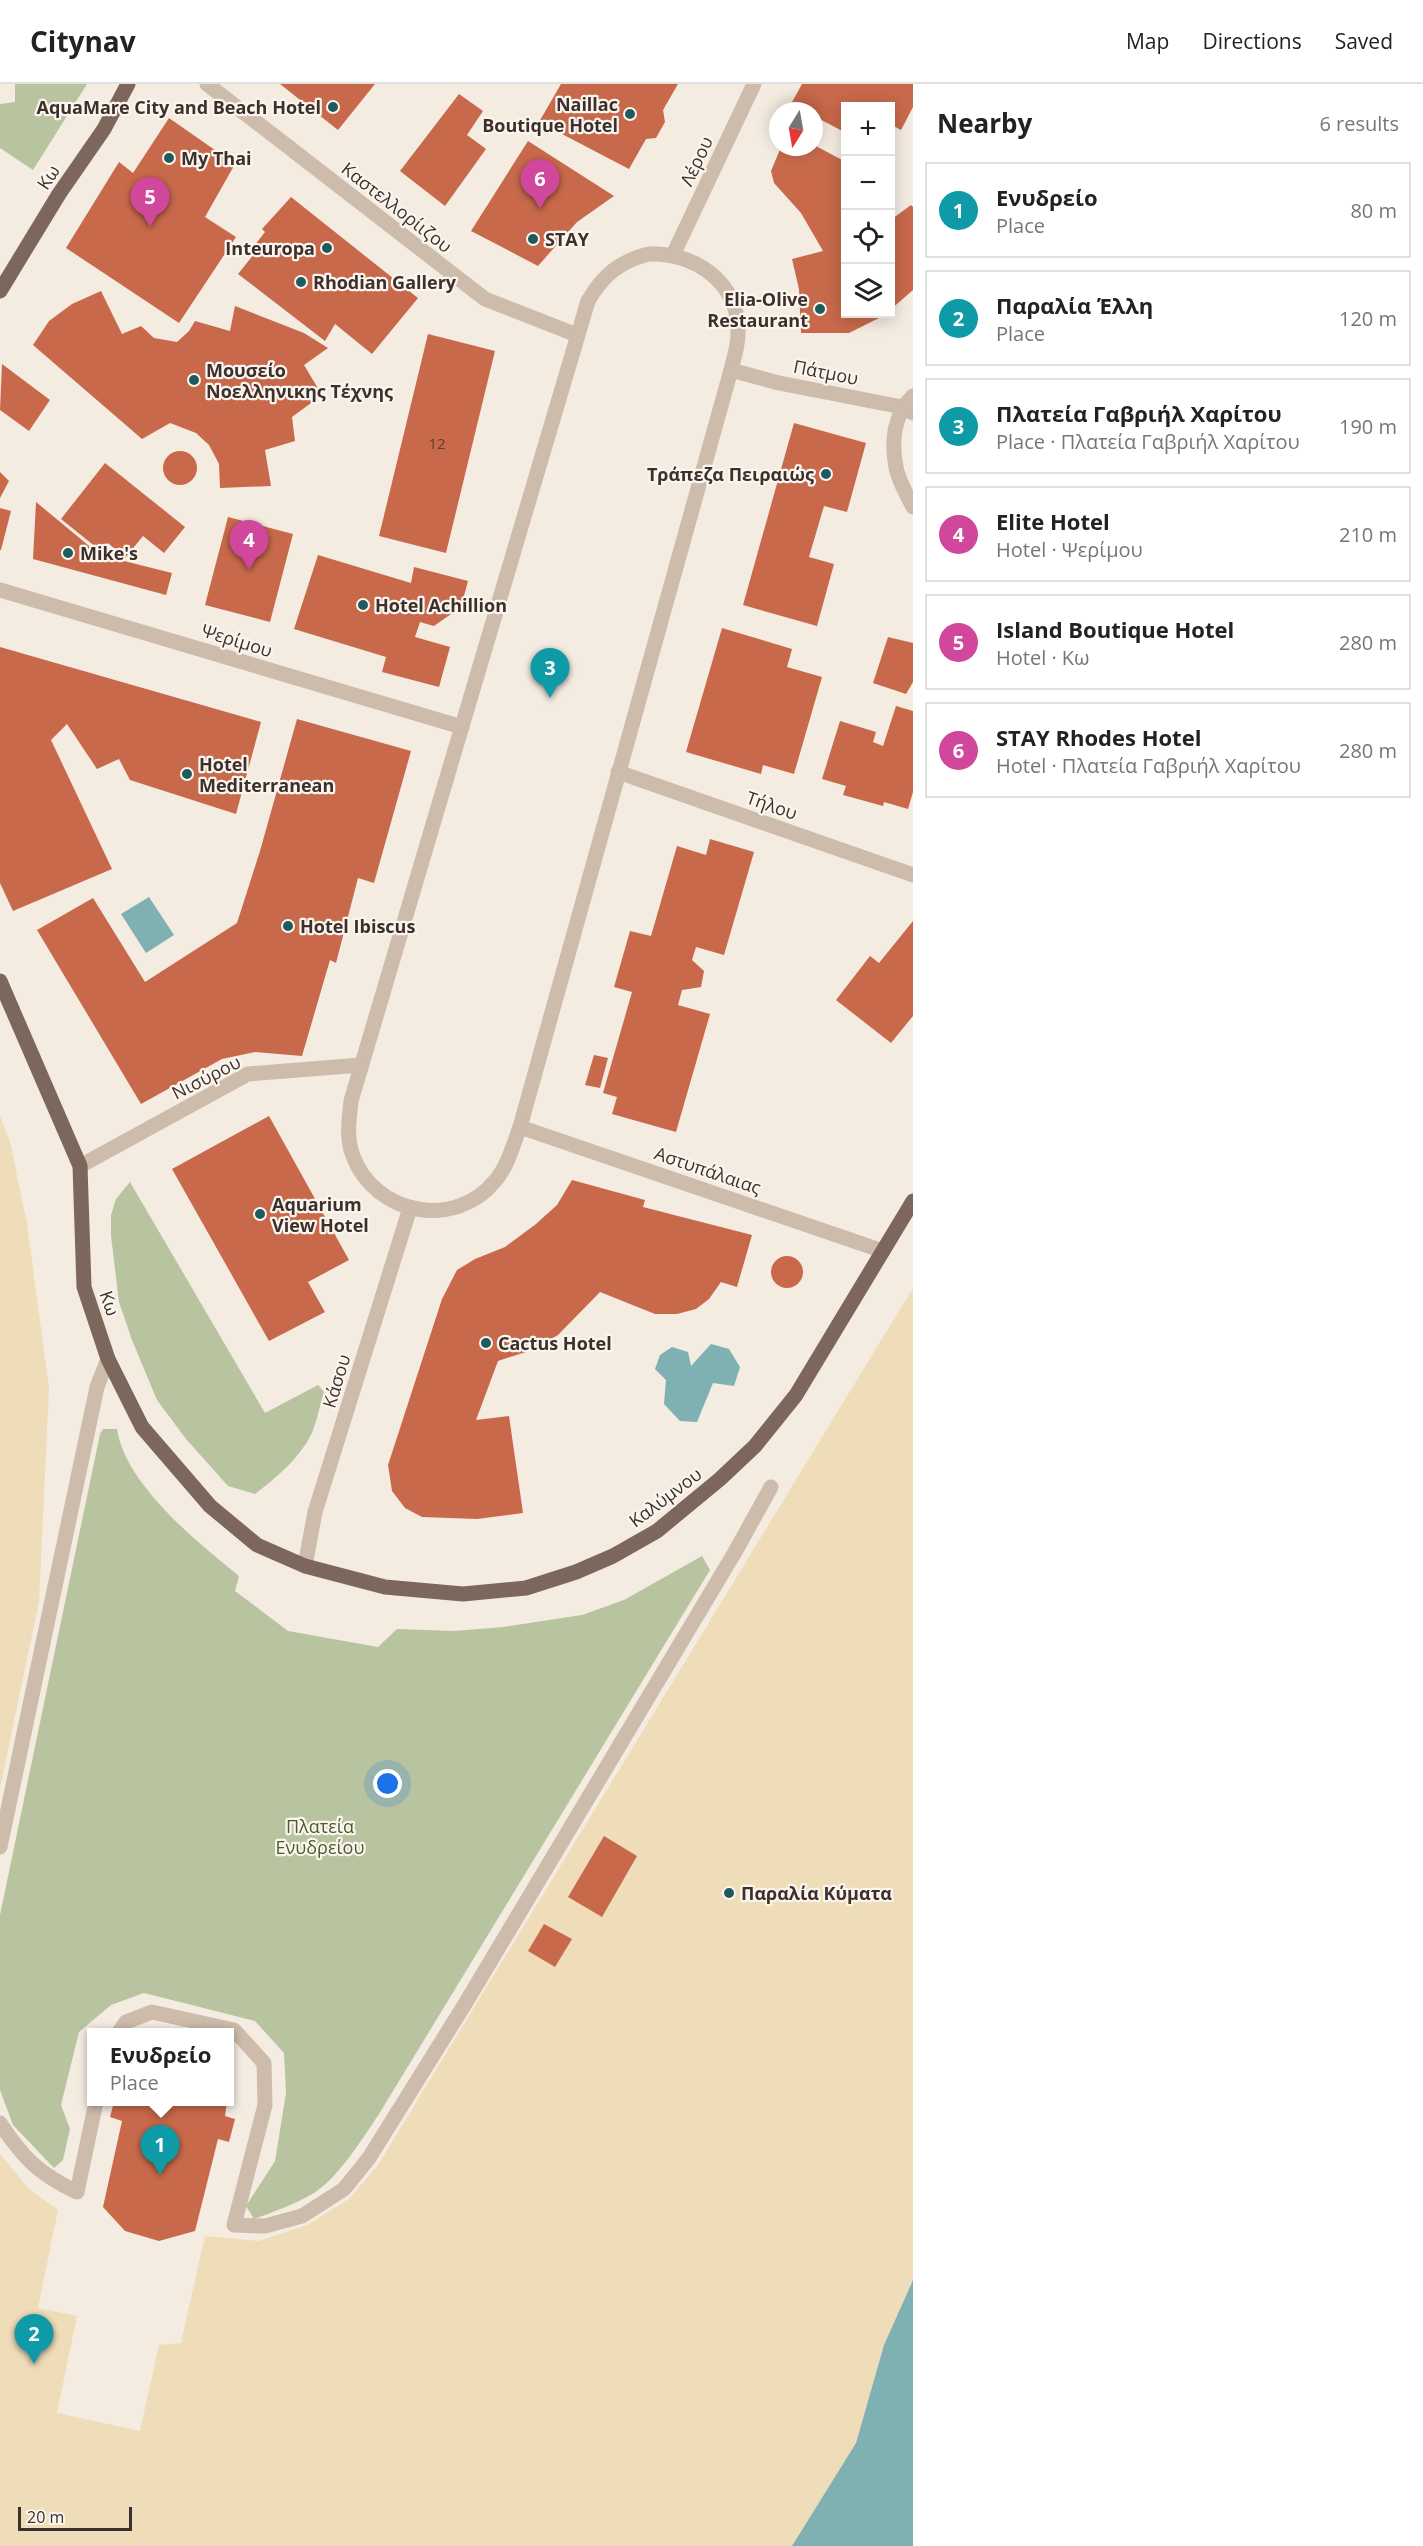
<!DOCTYPE html>
<html lang="en">
<head>
<meta charset="utf-8">
<style>
	body { margin:0; font-family:"Open Sans",sans-serif; background:#f2f2f2; color:#222 }
	.controls { position:absolute; right:18px; top:18px; display:grid; overflow:hidden; border-radius:0px; box-shadow:0 3px 15px #0003 }
	.controls button { width:54px; height:54px; display:grid; place-items:center; padding:0; border:0; border-bottom:2px solid #e0e0e0; background:#fff; color:#222; font:30px sans-serif }
	.compass { position:absolute; left:769px; top:18px; width:54px; height:54px; border-radius:50%; background:#fff; box-shadow:0 3px 15px #0003; rotate:191deg }
	.scale { position:absolute; left:18px; bottom:15px; width:114px; box-sizing:border-box; padding-left:6px; border:3px solid #3b302b; border-top:0; font-size:16px; line-height:21px; white-space:nowrap; color:#3b302b; -webkit-text-stroke:4px #fbf5ee; paint-order:stroke }
	.you { position:absolute; left:388px; top:1700px; width:21px; height:21px; margin:-15px; border:4px solid #fff; border-radius:50%; background:#1a73e8; box-shadow:0 0 0 9px #1a73e833 }
	.badge { display:grid; place-items:center; width:39px; height:39px; border-radius:50%; background:#0b8043; color:#fff; font-size:20px; font-weight:700 }
	.pin { position:absolute; translate:-50% -50px; filter:drop-shadow(0 2px 3px #0008) }
	.pin::after { content:''; position:absolute; top:32px; width:21px; height:18px; background:inherit; clip-path:polygon(0 0,100% 0,50% 100%) }
	.popup { position:absolute; left:87px; top:1944px; width:147px; height:78px; box-sizing:border-box; display:grid; place-content:center; border-radius:0px; background:#fff; filter:drop-shadow(0 2px 4px #0005); font-size:20px; white-space:nowrap; color:#767676 }
	.popup b { font-size:22px; color:#222 }
	.popup::after { content:''; position:absolute; left:50%; top:100%; margin-left:-12px; border:12px solid transparent; border-top-color:#fff }
	.list { margin:0; padding:0; list-style:none }
	h2 { display:flex; justify-content:space-between; align-items:center; height:78px; margin:0; padding:0 24px; font-size:26px }
	h2 small { font-size:20px; font-weight:400; color:#767676 }
	.list li { display:grid; grid-template-columns:39px 1fr auto; gap:18px; align-items:center; box-sizing:border-box; height:96px; margin:0 12px 12px; padding:0 12px; border:2px solid #e0e0e0; border-radius:0px }
	.list b { display:block; font-size:22px; white-space:nowrap }
	.list p { margin:0; font-size:20px; white-space:nowrap; color:#767676 }
	.list em { font-size:20px; font-style:normal; color:#767676 }
	.icon { flex:none; width:33px; height:33px; fill:none; stroke:currentColor; stroke-width:2; stroke-linecap:round; stroke-linejoin:round }
	.map { position:relative; flex:none; width:913px; height:2462px; overflow:hidden }
	header { display:flex; align-items:center; gap:36px; box-sizing:border-box; height:84px; padding:0 30px; background:#fff; border-bottom:2px solid #e0e0e0 }
	header strong { font-size:28px }
	nav { display:flex; gap:33px; margin-inline-start:auto; font-size:21px }
	main { display:flex }
	aside { flex:1; background:#fff }
	.map>svg:first-child { display:block }
	.green { fill:#b8c4a0 }
	.sand { fill:#efdcb8 }
	.water { fill:#7fb0b2 }
	.building { fill:#c8694b }
	.lines { fill:none; stroke-linecap:round; stroke-linejoin:round }
	.minor { stroke:#cdbbac; stroke-width:15 }
	.major { stroke:#7d675c; stroke-width:15 }
	.poi-dot { fill:#1f5a5e; stroke:#fbf5ee; stroke-width:2 }
	.labels { text-anchor:middle; dominant-baseline:central; stroke-width:4.5; stroke-linejoin:round; paint-order:stroke }
	.number-label { font-size:15px; fill:#5e3e33 }
	.poi-label { font-size:18px; font-weight:bold; fill:#3b302b; stroke:#fbf5ee; text-anchor:start }
	.street-label { font-size:18px; fill:#3b302b; stroke:#fbf5ee }
	.park-label { font-size:18px; fill:#4a5a2e; stroke:#fbf5ee }
</style>
</head>
<body>
<header>
<strong>Citynav</strong>
<nav><a>Map</a><a>Directions</a><a>Saved</a></nav>
</header>
<main>
<div class="map">
<svg width="913" height="2462" viewBox="0 0 913 2462">
	<rect width="100%" height="100%" fill="#f4ebe1"/>
	<g class="green">
		<polygon points="15,0 87,0 33,86 0,64 0,20 15,18"/>
		<path d="M 130,1098 L 265,1329 L 318,1301 L 324,1308 C 320,1321 317,1336 312,1349 C 299,1375 277,1393 255,1410 L 228,1402 L 186,1355 L 157,1316 L 132,1256 L 119,1218 L 111,1152 L 111,1131 L 116,1115 Z"/>
		<path d="M 103,1345 L 117,1345 C 125,1400 197,1458 239,1492 L 235,1507 L 288,1547 L 378,1563 L 397,1545 L 454,1547 L 503,1543 L 582,1531 L 624,1516 L 702,1472 L 710,1486 L 379,2030 C 362,2055 339,2093 314,2109 C 295,2120 274,2128 254,2135 L 246,2122 L 275,2077 L 286,2009 L 284,1969 L 255,1937 L 144,1909 L 111,1921 L 79,1948 L 61,2021 L 70,2045 L 63,2076 L 54,2084 L 13,2041 L 0,2006 L 0,1831 L 100,1350 Z"/>
	</g>
	<g class="sand">
		<polygon points="0,1032 10,1058 27,1140 49,1304 39,1518 0,1704"/>
		<polygon points="913,1204 913,2196 884,2261 856,2359 792,2462 0,2462 0,2070 28,2104 58,2126 38,2224 77,2232 57,2329 140,2347 159,2261 181,2259 205,2152 259,2157 307,2141 349,2115 378,2081"/>
	</g>
	<g class="water">
		<polygon points="149,813 174,851 146,869 121,830"/>
		<polygon points="711,1260 729,1265 740,1283 734,1302 713,1299 697,1338 680,1337 664,1320 666,1296 655,1285 660,1271 672,1263 688,1268 691,1282"/>
		<polygon points="913,2196 913,2462 792,2462 856,2359 884,2261"/>
	</g>
	<g class="building">
		<polygon points="280,0 375,0 338,46"/>
		<polygon points="561,0 678,0 663,26 665,38 656,54 646,55 629,85 539,38"/>
		<polygon points="802,0 913,0 913,23 901,46 890,40 890,22 846,22 846,49 814,32 814,27 804,27 791,20"/>
		<polygon points="459,10 483,27 467,51 486,65 445,122 400,87"/>
		<polygon points="169,34 235,80 205,133 236,153 179,239 66,164 119,78 133,89"/>
		<polygon points="528,57 614,112 577,138 538,182 471,147"/>
		<polygon points="814,61 846,78 846,230 887,230 849,249 801,249 799,205 792,175 823,167 801,129 774,99 771,87 781,63 814,63"/>
		<polygon points="291,113 418,214 372,270 335,240 325,257 238,190 254,170 250,167 265,148 262,145"/>
		<polygon points="911,121 913,123 913,206 890,226 890,133 892,135"/>
		<polygon points="101,207 122,250 141,242 154,254 177,258 189,247 195,237 230,247 235,222 304,249 328,264 304,281 322,311 292,333 295,357 265,366 271,402 220,404 219,380 209,361 196,349 170,339 142,355 33,261 49,237 72,220"/>
		<polygon points="428,250 495,267 446,469 379,452"/>
		<polygon points="2,280 50,316 29,347 0,326"/>
		<polygon points="794,339 866,359 847,428 824,422 809,473 834,480 817,542 743,521"/>
		<circle cx="180" cy="384" r="17"/>
		<polygon points="105,379 185,443 164,469 143,452 125,474 108,459 102,468 61,435"/>
		<polygon points="0,388 9,397 0,414"/>
		<polygon points="36,418 100,471 172,489 166,511 33,475"/>
		<polygon points="0,424 11,427 1,466 0,466"/>
		<polygon points="228,433 293,450 270,538 205,521"/>
		<polygon points="318,471 411,499 414,483 468,497 461,523 434,542 420,538 415,553 450,563 439,603 382,588 386,573 294,545"/>
		<polygon points="722,544 792,565 787,583 822,593 794,690 763,681 761,690 686,668"/>
		<polygon points="888,553 913,559 913,598 906,610 873,599"/>
		<polygon points="0,563 261,638 236,730 130,696 119,675 97,685 67,640 51,656 112,785 13,827 0,799"/>
		<polygon points="896,622 913,627 913,708 908,725 884,718 883,722 843,711 846,702 822,695 840,637 876,648 873,658 883,662"/>
		<polygon points="297,635 411,667 374,799 358,794 336,879 330,876 302,972 255,968 222,975 141,1020 37,846 93,814 145,898 237,839 260,767"/>
		<polygon points="710,755 754,768 724,871 696,863 692,876 704,887 701,903 682,906 678,921 710,930 676,1048 612,1030 617,1013 603,1009 632,908 614,903 630,847 651,852 677,762 706,771"/>
		<polygon points="913,837 913,932 891,959 836,916 870,872 879,879"/>
		<polygon points="594,971 608,974 600,1004 585,1001"/>
		<polygon points="269,1032 349,1176 308,1198 325,1228 269,1257 172,1085"/>
		<polygon points="572,1096 645,1116 643,1123 752,1151 737,1203 721,1198 709,1215 696,1225 677,1230 655,1230 600,1208 558,1251 532,1266 498,1277 476,1336 509,1332 523,1429 477,1435 422,1433 405,1424 392,1407 388,1381 442,1215 457,1186 475,1175 505,1163 536,1140 557,1121"/>
		<circle cx="787" cy="1188" r="16"/>
		<polygon points="604,1752 637,1772 602,1833 568,1813"/>
		<polygon points="544,1840 572,1855 555,1883 528,1867"/>
		<polygon points="114,2018 227,2018 225,2032 235,2035 229,2058 218,2055 195,2147 159,2157 125,2147 103,2123 122,2037 110,2033"/>
	</g>
	<g class="lines">
		<g class="minor">
			<polyline points="207,0 485,215 577,251"/>
			<path d="M 649,170 C 695,168 740,199 738,250 C 738,262 734,274 731,286 L 520,1043 C 513,1061 508,1082 495,1097 C 455,1146 375,1131 353,1072 C 346,1054 349,1036 351,1017 L 588,217 C 603,191 620,177 649,170 Z"/>
			<polyline points="673,171 754,0"/>
			<polyline points="731,286 779,299 902,323 913,329"/>
			<path d="M 913,312 C 894,330 891,357 896,383 C 898,396 907,411 913,423"/>
			<polyline points="0,506 462,643"/>
			<polyline points="618,688 913,791"/>
			<polyline points="520,1043 883,1167"/>
			<polyline points="80,1082 248,990 361,981"/>
			<polyline points="305,1482 315,1428 410,1124"/>
			<polyline points="0,1763 97,1303 108,1275"/>
			<polyline points="119,1948 126,1938 152,1928 234,1946 264,1979 265,2021 234,2141 265,2142 302,2132 344,2105 369,2074 465,1920 735,1468 771,1403"/>
			<path d="M 0,2039 C 23,2074 39,2090 77,2108 L 96,2018"/>
		</g>
		<g class="major">
			<polyline points="0,207 59,110 104,45 128,0"/>
			<polyline points="0,897 80,1082 84,1203 108,1275 142,1343 210,1422 257,1461 305,1482 385,1503 463,1510 526,1504 576,1488 613,1472 657,1447 720,1395 755,1362 796,1311 913,1117"/>
		</g>
	</g>
	<g class="poi-dot">
		<circle cx="333" cy="23" r="6"/>
		<circle cx="630" cy="30" r="6"/>
		<circle cx="169" cy="74" r="6"/>
		<circle cx="533" cy="155" r="6"/>
		<circle cx="327" cy="164" r="6"/>
		<circle cx="301" cy="198" r="6"/>
		<circle cx="820" cy="225" r="6"/>
		<circle cx="194" cy="296" r="6"/>
		<circle cx="826" cy="390" r="6"/>
		<circle cx="68" cy="469" r="6"/>
		<circle cx="363" cy="521" r="6"/>
		<circle cx="187" cy="690" r="6"/>
		<circle cx="288" cy="842" r="6"/>
		<circle cx="260" cy="1130" r="6"/>
		<circle cx="486" cy="1259" r="6"/>
		<circle cx="729" cy="1809" r="6"/>
	</g>
	<g class="labels">
		<g class="number-label">
			<text x="437" y="359">12</text>
		</g>
		<g class="poi-label">
			<text x="618" y="20" text-anchor="end">Naillac<tspan x="618" dy="21">Boutique Hotel</tspan></text>
			<text x="321" y="23" text-anchor="end">AquaMare City and Beach Hotel</text>
			<text x="181" y="74">My Thai</text>
			<text x="545" y="155">STAY</text>
			<text x="315" y="164" text-anchor="end">Inteuropa</text>
			<text x="313" y="198">Rhodian Gallery</text>
			<text x="808" y="215" text-anchor="end">Elia-Olive<tspan x="808" dy="21">Restaurant</tspan></text>
			<text x="206" y="286">Μουσείο<tspan x="206" dy="21">Νοελληνικης Τέχνης</tspan></text>
			<text x="814" y="390" text-anchor="end">Τράπεζα Πειραιώς</text>
			<text x="80" y="469">Mike's</text>
			<text x="375" y="521">Hotel Achillion</text>
			<text x="199" y="680">Hotel<tspan x="199" dy="21">Mediterranean</tspan></text>
			<text x="300" y="842">Hotel Ibiscus</text>
			<text x="272" y="1120">Aquarium<tspan x="272" dy="21">View Hotel</tspan></text>
			<text x="498" y="1259">Cactus Hotel</text>
			<text x="741" y="1809">Παραλία Κύματα</text>
		</g>
		<g class="street-label">
			<text transform="translate(696 77) rotate(-65)">Λέρου</text>
			<text transform="translate(48 93) rotate(-57)">Κω</text>
			<text transform="translate(397 123) rotate(38)">Καστελλορίιζου</text>
			<text transform="translate(826 288) rotate(11)">Πάτμου</text>
			<text transform="translate(237 556) rotate(17)">Ψερίμου</text>
			<text transform="translate(772 721) rotate(19)">Τήλου</text>
			<text transform="translate(206 993) rotate(-27)">Νισύρου</text>
			<text transform="translate(708 1086) rotate(19)">Αστυπάλαιας</text>
			<text transform="translate(110 1219) rotate(71)">Κω</text>
			<text transform="translate(336 1297) rotate(-73)">Κάσου</text>
			<text transform="translate(665 1413) rotate(-37)">Καλύμνου</text>
		</g>
		<g class="park-label">
			<text x="320" y="1742">Πλατεία<tspan x="320" dy="21">Ενυδρείου</tspan></text>
		</g>
	</g>
</svg>
<div class="controls">
<button>+</button>
<button>−</button>
<button><svg class="icon" aria-label="locate" viewBox="0 0 24 24"><circle cx="12" cy="12" r="6"/><path d="M12 2v4M12 18v4M2 12h4M18 12h4"/></svg></button>
<button><svg class="icon" aria-label="layers" viewBox="0 0 24 24"><path d="M12 4l9 5-9 5-9-5zM3 14l9 5 9-5"/></svg></button>
</div>
<svg class="compass" viewBox="-18 -18 36 36"><path d="M0-13l5 13h-10z" fill="#e53935"/><path d="M0 13l5-13h-10z" fill="#767676"/></svg>
<div class="scale">20 m</div>
<div class="you"></div>
<div class="pin badge" style="left:160px;top:2091px;background:#0f9aa8">1</div>
<div class="popup"><b>Ενυδρείο</b>Place</div>
<div class="pin badge" style="left:34px;top:2280px;background:#0f9aa8">2</div>
<div class="pin badge" style="left:550px;top:614px;background:#0f9aa8">3</div>
<div class="pin badge" style="left:249px;top:486px;background:#d1479c">4</div>
<div class="pin badge" style="left:150px;top:143px;background:#d1479c">5</div>
<div class="pin badge" style="left:540px;top:125px;background:#d1479c">6</div>
</div>
<aside>
<h2>Nearby<small>6 results</small></h2>
<ul class="list">
<li><span class="badge" style="background:#0f9aa8">1</span><div><b>Ενυδρείο</b><p>Place</p></div><em>80 m</em></li>
<li><span class="badge" style="background:#0f9aa8">2</span><div><b>Παραλία Έλλη</b><p>Place</p></div><em>120 m</em></li>
<li><span class="badge" style="background:#0f9aa8">3</span><div><b>Πλατεία Γαβριήλ Χαρίτου</b><p>Place · Πλατεία Γαβριήλ Χαρίτου</p></div><em>190 m</em></li>
<li><span class="badge" style="background:#d1479c">4</span><div><b>Elite Hotel</b><p>Hotel · Ψερίμου</p></div><em>210 m</em></li>
<li><span class="badge" style="background:#d1479c">5</span><div><b>Island Boutique Hotel</b><p>Hotel · Κω</p></div><em>280 m</em></li>
<li><span class="badge" style="background:#d1479c">6</span><div><b>STAY Rhodes Hotel</b><p>Hotel · Πλατεία Γαβριήλ Χαρίτου</p></div><em>280 m</em></li>
</ul>
</aside>
</main>
</body>
</html>
